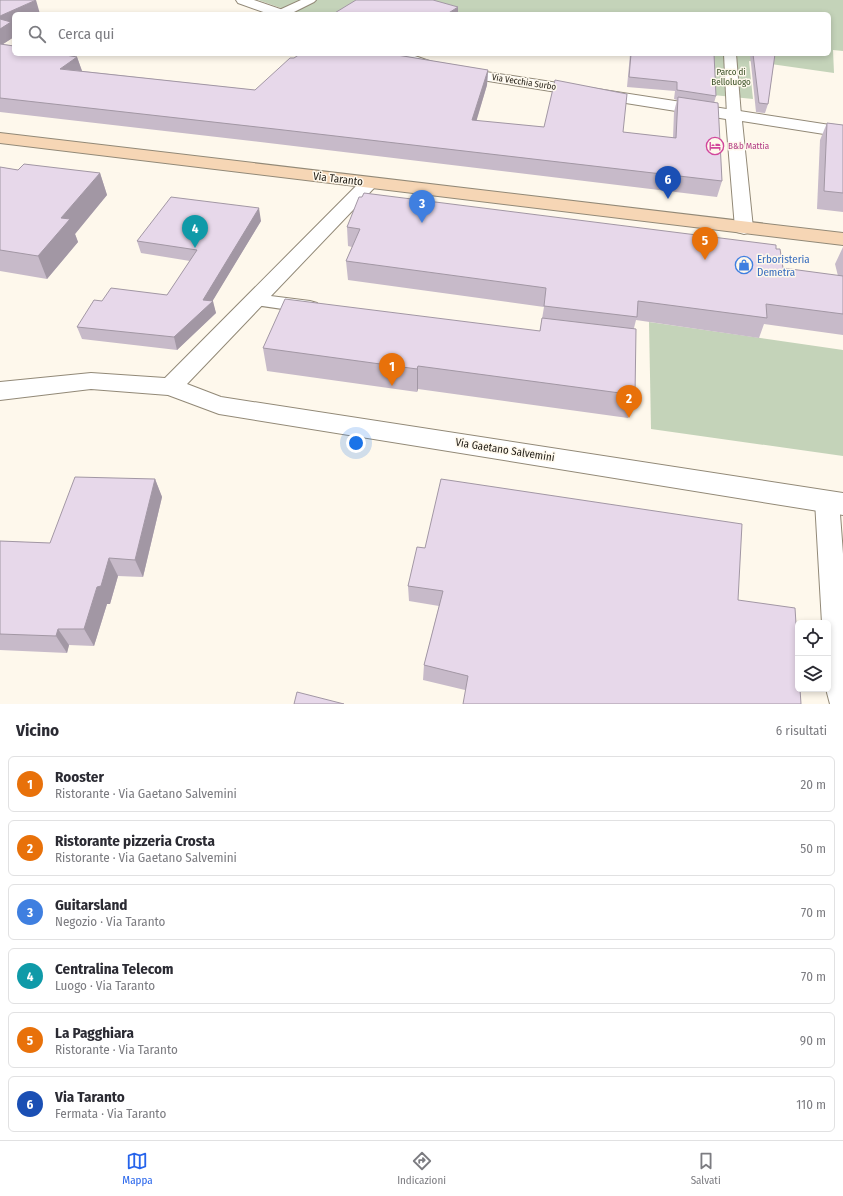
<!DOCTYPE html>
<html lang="it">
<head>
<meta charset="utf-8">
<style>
	body { margin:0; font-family:"Fira Sans Condensed",sans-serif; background:#f7f7f7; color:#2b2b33 }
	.controls { position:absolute; right:12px; bottom:12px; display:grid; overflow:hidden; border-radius:6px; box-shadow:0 2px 6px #0003 }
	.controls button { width:36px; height:36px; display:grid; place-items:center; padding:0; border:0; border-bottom:1px solid #e1e1e2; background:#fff; color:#2b2b33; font:20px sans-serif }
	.you { position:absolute; left:356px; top:443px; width:14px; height:14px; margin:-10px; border:3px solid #fff; border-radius:50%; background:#1a73e8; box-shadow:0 0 0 6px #1a73e833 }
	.badge { display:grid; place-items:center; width:26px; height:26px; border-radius:50%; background:#2563eb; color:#fff; font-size:13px; font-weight:700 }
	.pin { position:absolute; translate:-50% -33px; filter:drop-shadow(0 1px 2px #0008) }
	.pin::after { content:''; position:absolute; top:21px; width:14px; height:12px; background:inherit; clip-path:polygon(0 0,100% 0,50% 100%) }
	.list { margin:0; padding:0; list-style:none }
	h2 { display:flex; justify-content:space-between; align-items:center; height:52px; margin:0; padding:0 16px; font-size:17px }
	h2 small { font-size:13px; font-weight:400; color:#7c7c81 }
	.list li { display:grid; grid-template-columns:26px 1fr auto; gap:12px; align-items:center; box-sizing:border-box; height:56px; margin:0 8px 8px; padding:0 8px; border:1px solid #e1e1e2; border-radius:6px }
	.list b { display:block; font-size:15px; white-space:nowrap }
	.list p { margin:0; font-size:13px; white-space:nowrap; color:#7c7c81 }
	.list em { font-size:13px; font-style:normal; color:#7c7c81 }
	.icon { flex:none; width:22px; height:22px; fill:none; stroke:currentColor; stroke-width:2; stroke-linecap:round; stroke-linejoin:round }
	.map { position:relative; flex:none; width:843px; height:704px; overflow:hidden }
	.search { position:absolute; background:#fff; box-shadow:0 2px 6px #0003; left:12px; right:12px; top:12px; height:44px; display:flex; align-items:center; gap:10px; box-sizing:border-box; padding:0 14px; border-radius:6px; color:#7c7c81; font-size:15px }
	.sheet { height:436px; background:#fff }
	nav { display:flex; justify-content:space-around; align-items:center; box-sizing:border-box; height:56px; border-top:1px solid #e1e1e2; background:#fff; font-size:11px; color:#7c7c81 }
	nav a { display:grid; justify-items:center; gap:2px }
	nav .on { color:#2563eb }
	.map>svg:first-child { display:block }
	.green { fill:#c4d3b9 }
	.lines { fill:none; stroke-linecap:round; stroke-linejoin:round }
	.lane-casing { stroke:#928977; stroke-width:2 }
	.street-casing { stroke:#928977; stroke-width:2 }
	.secondary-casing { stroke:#928977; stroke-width:2 }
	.lane { fill:#fff; fill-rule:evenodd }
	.street { fill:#fff; fill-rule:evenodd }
	.secondary { fill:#f6d6b5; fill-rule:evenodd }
	.wall { fill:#c7bac9 }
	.shaded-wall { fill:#a297a4 }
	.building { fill:#e7d8ea; stroke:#a297a4 }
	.labels { text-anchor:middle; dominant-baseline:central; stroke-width:3; stroke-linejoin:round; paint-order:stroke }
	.far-park-label { font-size:9px; fill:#3a5127; stroke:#fef8ec }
	.far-street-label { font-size:9px; fill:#211d16; stroke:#fef8ec }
	.far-hotel-label { font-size:9px; fill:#b23c85; stroke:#fef8ec; text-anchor:start }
	.street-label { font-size:11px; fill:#211d16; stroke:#fef8ec }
	.shop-label { font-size:11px; fill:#366cbe; stroke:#fef8ec; text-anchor:start }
</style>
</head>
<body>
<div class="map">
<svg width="843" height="704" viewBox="0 0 843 704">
	<rect width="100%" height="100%" fill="#fef8ec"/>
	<g class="green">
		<polygon points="258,0 364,0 340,14 298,14"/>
		<polygon points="386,0 843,0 843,51 833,50 834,73 749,61 753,99 713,95 696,54 829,54 829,14 437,14"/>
		<polygon points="649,322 843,350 843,456 651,429"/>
	</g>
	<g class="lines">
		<defs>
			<g id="lane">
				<polygon points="301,0 316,0 314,2 290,14 275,14 277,11"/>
				<polygon points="724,54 736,54 741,115 739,118 734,119 729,118 727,115"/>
				<polygon points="255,294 310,301 317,303 319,307 317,311 310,313 248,304 246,300 248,296"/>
				<polygon points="827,491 835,494 839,501 843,554 843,704 830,704 826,689 828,689 828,623 822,623 815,501 819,494"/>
			</g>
			<g id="street">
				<polygon points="236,0 254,0 286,11 288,14 269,14 238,3"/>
				<polygon points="389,54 409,54 441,65 843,127 843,137 742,121 753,228 751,232 744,234 737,232 735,228 726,119 438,73 391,57"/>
				<polygon points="369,178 375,179 378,183 375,187 187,384 221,397 843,493 843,515 219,414 168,395 91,389 0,400 0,382 91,373 165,378 363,179"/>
			</g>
			<polygon id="secondary" points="0,133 843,233 843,245 0,143"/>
		</defs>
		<use href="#lane" class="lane-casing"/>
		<use href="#street" class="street-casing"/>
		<use href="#secondary" class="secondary-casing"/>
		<use href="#lane" class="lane"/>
		<use href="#street" class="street"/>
		<use href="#secondary" class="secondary"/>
	</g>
	<g class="wall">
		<polygon points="0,0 40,14 14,14 14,26 13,27 14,30 14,37 3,44 77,57 82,71 255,90 294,58 398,54 398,55 488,70 487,85 476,121 544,127 623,132 673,138 674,112 677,100 674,99 675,91 627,87 630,54 714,54 716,96 714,103 722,181 717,197 277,144 0,112"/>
		<polygon points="750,54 775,54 768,104 765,113 756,112"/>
		<polygon points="827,123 843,125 843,212 817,209 820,140"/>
		<polygon points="0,167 18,170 100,173 107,195 75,234 78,242 47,279 0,271"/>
		<polygon points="261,221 212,301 216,313 177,350 82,339 77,327 167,295 190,261 141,253 137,241"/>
		<polygon points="347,227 776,249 783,268 838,276 835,264 843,247 843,335 764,324 759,338 636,320 634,328 635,395 628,418 418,389 417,392 267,371 263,348 540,331 544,307 348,280 346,261 352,247 348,246"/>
		<polygon points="155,479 162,497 143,577 118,576 110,604 107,604 94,646 69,645 67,653 0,650 0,541 50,543"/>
		<polygon points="742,524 465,690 423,680 424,665 439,606 409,601 408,586 425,548"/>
	</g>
	<g class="shaded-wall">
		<polygon points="36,0 40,14 14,14 14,26 13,27 14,30 14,37 0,46 0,16"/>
		<polygon points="458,7 458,14 447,14"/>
		<polygon points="77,57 82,71 60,69"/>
		<polygon points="488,70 487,85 472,136 472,120"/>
		<polygon points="100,173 107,195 75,234 78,242 47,279 38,256 61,218"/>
		<polygon points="259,208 261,221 212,302 213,301 216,313 177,350 174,337"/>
		<polygon points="418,366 418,389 417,392 417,369"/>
		<polygon points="155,479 162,497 143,577 135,560"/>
		<polygon points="109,558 118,576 110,604 107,604 94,646 84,629 97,587"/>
		<polygon points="58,629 69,645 67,653 56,636"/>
	</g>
	<g class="building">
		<polygon points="0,0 36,0 0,16"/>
		<polygon points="356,0 433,0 458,7 447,14 333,14"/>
		<polygon points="0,19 11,22 0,29"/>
		<polygon points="0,44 14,46 14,54 60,54 77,57 60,69 255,90 290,58 294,58 300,54 391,54 488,70 472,120 544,127 555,80 627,94 623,132 676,138 678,97 718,103 722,181 275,129 0,98"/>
		<polygon points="631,54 714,54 716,96 677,90 677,82 629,77"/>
		<polygon points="753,54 775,54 768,104 759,103"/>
		<polygon points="827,123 843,125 843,193 824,191"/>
		<polygon points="24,164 100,173 61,218 70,219 38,256 0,250 0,167 18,170"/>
		<polygon points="364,193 776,245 776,249 780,249 783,268 843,276 843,314 766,304 767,318 638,301 637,317 544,306 546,288 346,261 360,229 347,227 359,197 362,197"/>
		<polygon points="171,197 259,208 203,300 213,301 174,337 77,327 94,300 102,301 111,288 167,295 197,250 137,241"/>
		<polygon points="285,299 540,331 542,318 636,329 635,395 418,366 417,369 263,348"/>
		<polygon points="75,477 155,479 135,560 109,558 101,586 97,587 84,629 58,629 56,636 0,634 0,541 50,543"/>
		<polygon points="441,479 742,524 738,600 795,608 798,655 798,689 800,689 801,704 463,704 468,676 424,665 443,591 408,586 417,547 425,548"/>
		<polygon points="297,692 344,704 294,704"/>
	</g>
	<defs>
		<symbol id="hotel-ring" viewBox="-11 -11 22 22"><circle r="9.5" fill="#fef8ec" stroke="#d1479c" stroke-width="1.5"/><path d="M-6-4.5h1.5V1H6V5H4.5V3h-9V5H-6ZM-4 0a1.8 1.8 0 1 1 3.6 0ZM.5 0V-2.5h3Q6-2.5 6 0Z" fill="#d1479c"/></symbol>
		<symbol id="shop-ring" viewBox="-11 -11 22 22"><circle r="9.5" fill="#fef8ec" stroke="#3f7fe0" stroke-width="1.5"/><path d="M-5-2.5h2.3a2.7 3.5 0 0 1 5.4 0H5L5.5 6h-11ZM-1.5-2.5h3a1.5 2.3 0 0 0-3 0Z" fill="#3f7fe0"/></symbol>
	</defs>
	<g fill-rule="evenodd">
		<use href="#hotel-ring" x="705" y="136" width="20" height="20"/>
		<use href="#shop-ring" x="734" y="255" width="20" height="20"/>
	</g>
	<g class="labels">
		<g class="far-park-label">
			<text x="731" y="72">Parco di<tspan x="731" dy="10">Belloluogo</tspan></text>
		</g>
		<g class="far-street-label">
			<text transform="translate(524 82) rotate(9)">Via Vecchia Surbo</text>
		</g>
		<g class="far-hotel-label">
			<text x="728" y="146">B&amp;b Mattia</text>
		</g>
		<g class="street-label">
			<text transform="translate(338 179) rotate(7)">Via Taranto</text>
			<text transform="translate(505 450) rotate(9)">Via Gaetano Salvemini</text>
		</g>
		<g class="shop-label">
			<text x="757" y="259">Erboristeria<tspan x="757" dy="13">Demetra</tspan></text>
		</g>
	</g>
</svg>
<div class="controls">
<button><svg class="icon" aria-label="locate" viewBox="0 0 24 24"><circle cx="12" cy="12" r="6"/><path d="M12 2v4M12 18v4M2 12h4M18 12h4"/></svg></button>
<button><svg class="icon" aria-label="layers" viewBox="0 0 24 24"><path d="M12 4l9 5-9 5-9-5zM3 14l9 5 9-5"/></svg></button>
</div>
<div class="you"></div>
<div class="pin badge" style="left:392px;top:386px;background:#e8710a">1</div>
<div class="pin badge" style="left:629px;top:418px;background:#e8710a">2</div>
<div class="pin badge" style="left:422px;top:223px;background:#3f7fe0">3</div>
<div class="pin badge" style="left:195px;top:248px;background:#0f9aa8">4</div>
<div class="pin badge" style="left:705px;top:260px;background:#e8710a">5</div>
<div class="pin badge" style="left:668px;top:199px;background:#1a4fb4">6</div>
<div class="search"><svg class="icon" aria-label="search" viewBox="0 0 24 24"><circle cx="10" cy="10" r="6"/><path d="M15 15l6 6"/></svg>Cerca qui</div>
</div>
<section class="sheet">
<h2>Vicino<small>6 risultati</small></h2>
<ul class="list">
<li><span class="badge" style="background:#e8710a">1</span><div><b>Rooster</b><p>Ristorante · Via Gaetano Salvemini</p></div><em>20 m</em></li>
<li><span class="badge" style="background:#e8710a">2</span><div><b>Ristorante pizzeria Crosta</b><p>Ristorante · Via Gaetano Salvemini</p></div><em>50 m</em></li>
<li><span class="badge" style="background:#3f7fe0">3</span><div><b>Guitarsland</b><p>Negozio · Via Taranto</p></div><em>70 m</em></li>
<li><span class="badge" style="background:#0f9aa8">4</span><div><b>Centralina Telecom</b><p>Luogo · Via Taranto</p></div><em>70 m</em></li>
<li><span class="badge" style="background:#e8710a">5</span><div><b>La Pagghiara</b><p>Ristorante · Via Taranto</p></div><em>90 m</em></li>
<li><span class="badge" style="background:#1a4fb4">6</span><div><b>Via Taranto</b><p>Fermata · Via Taranto</p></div><em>110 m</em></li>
</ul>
</section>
<nav>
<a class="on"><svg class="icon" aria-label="map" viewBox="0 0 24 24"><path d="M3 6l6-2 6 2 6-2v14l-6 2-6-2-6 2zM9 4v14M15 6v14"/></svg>Mappa</a>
<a><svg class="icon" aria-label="directions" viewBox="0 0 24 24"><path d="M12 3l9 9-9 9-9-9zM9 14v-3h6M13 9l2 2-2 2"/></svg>Indicazioni</a>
<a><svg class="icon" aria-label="saved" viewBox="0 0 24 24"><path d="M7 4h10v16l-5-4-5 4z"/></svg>Salvati</a>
</nav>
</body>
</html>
